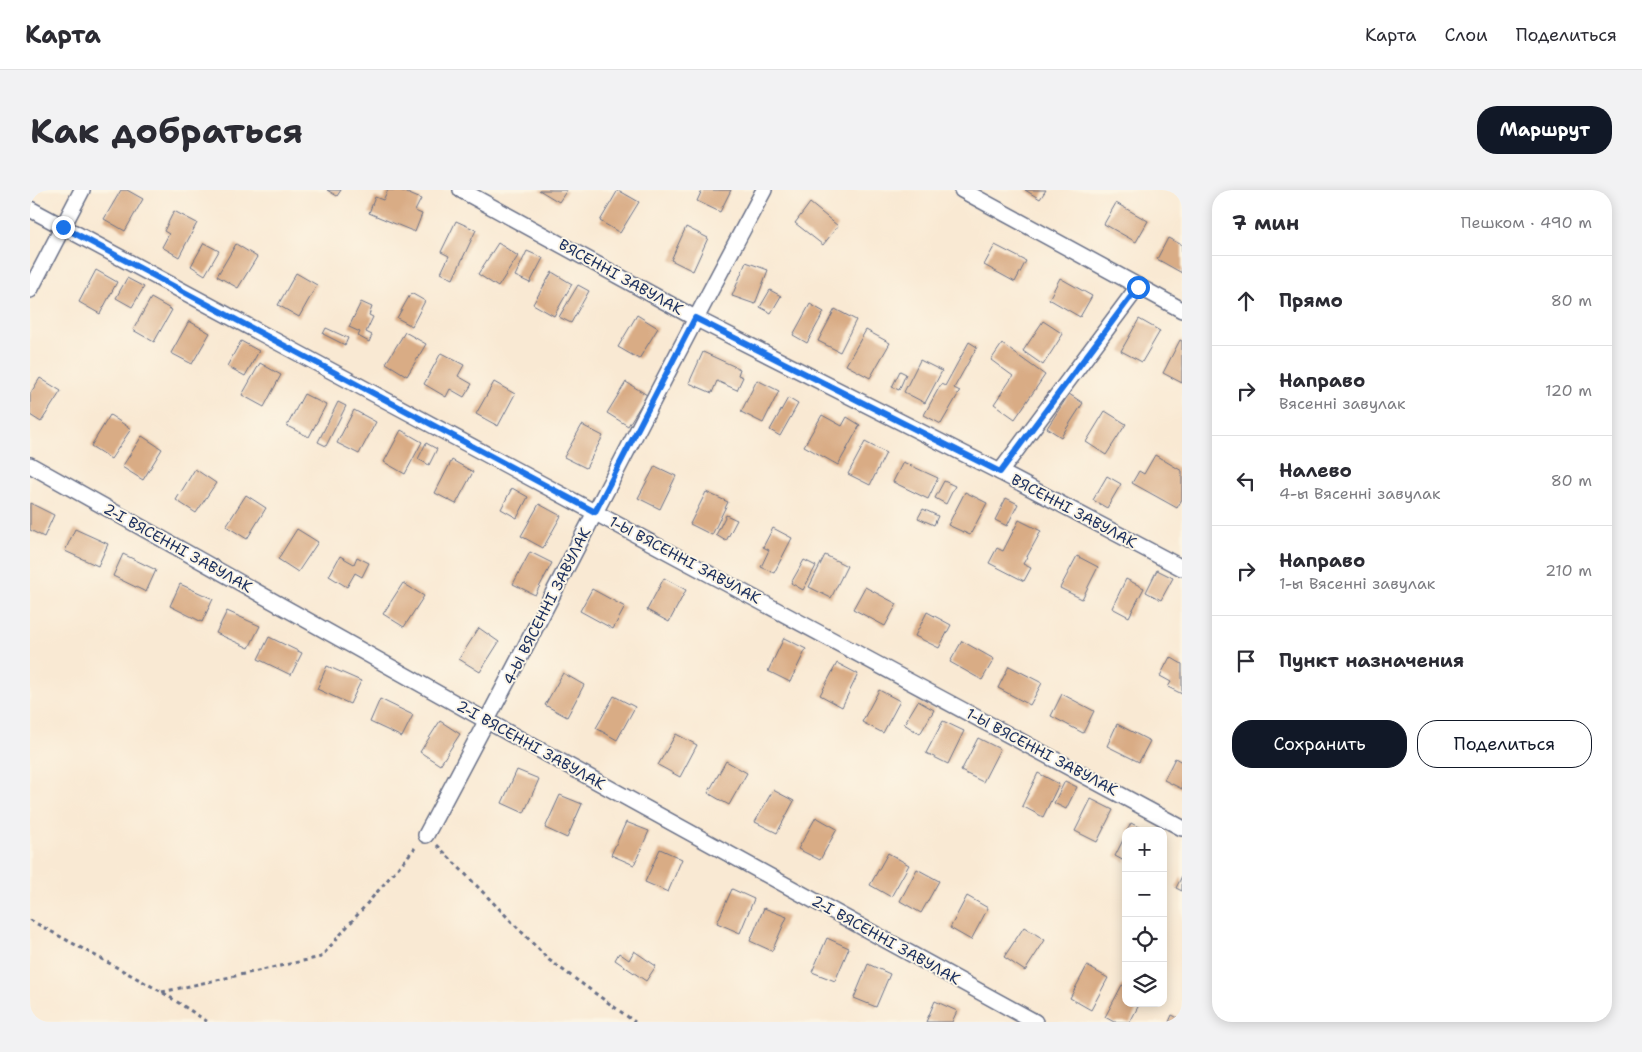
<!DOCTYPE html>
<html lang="ru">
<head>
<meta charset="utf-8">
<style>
	body { margin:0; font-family:"Shantell Sans",sans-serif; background:#f2f2f3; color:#2b2b33 }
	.controls { position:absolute; right:15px; bottom:15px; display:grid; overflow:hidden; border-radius:10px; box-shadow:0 2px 12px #0003 }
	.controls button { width:45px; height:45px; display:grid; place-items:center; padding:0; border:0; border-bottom:1px solid #e1e1e2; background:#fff; color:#2b2b33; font:25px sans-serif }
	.stop { position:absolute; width:15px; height:15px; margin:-11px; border:4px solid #1a73e8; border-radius:50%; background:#fff }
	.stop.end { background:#1a73e8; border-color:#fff; box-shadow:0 1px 5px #0008 }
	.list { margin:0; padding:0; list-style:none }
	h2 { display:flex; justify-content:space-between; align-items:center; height:65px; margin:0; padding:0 20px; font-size:21px }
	h2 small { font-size:16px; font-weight:400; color:#7c7c81 }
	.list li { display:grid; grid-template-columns:32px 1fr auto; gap:15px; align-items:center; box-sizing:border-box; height:90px; padding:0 20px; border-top:1px solid #e1e1e2 }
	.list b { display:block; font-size:19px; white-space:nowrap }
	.list p { margin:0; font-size:16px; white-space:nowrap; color:#7c7c81 }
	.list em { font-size:16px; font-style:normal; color:#7c7c81 }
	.actions { display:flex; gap:10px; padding:15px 20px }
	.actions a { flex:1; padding:11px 0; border:1px solid #111827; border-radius:20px; text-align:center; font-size:18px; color:#111827 }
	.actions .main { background:#111827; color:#fff }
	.icon { flex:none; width:28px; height:28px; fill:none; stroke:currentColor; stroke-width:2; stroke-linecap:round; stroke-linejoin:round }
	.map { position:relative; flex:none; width:1152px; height:832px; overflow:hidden; border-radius:20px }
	header { display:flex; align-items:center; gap:30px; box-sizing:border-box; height:70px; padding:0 25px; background:#fff; border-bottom:1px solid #e1e1e2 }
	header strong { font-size:24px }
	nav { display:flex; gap:28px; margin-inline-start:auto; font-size:18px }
	.intro { display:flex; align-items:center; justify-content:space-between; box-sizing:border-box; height:120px; padding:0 30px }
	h1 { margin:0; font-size:35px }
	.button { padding:12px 22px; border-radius:20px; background:#111827; color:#fff; font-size:18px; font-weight:700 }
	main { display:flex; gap:30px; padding:0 30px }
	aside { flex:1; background:#fff; border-radius:20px; box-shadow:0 2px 12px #0003 }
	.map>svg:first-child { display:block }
	.building { fill:#d9ac85 }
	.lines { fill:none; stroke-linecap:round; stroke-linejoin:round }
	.minor-casing { stroke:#697087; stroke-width:18 }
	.path { stroke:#697087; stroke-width:3; stroke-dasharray:4 4; stroke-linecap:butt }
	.minor { stroke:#fff; stroke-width:15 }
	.route { stroke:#1a73e8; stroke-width:6 }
	.labels { text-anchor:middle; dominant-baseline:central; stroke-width:4; stroke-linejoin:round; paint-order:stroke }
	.street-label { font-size:15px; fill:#1b2f5e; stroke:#fcf5e5 }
</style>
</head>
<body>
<header>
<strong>Карта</strong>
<nav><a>Карта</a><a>Слои</a><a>Поделиться</a></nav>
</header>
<div class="intro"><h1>Как добраться</h1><a class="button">Маршрут</a></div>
<main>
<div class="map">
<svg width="1152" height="832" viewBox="0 0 1152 832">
	<rect width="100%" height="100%" fill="#fcf5e5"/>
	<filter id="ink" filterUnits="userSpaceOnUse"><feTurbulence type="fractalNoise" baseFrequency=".02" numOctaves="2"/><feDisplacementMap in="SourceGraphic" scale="10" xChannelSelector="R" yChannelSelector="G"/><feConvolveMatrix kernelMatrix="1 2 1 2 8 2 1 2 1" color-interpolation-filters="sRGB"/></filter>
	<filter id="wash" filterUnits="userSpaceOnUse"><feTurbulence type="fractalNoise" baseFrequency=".0096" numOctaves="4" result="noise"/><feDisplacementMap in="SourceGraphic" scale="20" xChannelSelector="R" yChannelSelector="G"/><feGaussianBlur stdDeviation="1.12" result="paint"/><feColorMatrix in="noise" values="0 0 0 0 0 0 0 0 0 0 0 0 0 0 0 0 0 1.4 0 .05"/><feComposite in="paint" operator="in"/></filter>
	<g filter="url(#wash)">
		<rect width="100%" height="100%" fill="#f9e9d3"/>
		<g id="blocks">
			<g class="building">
				<polygon points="91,0 97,0 113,9 95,41 74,29"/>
				<polygon points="297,0 311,0 307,6"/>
				<polygon points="358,0 370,0 391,9 385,21 392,24 385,42 339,23 345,7 353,10"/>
				<polygon points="509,0 537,0 529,12"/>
				<polygon points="588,0 609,12 590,43 570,31"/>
				<polygon points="672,0 701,0 690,22 667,11"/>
				<polygon points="995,0 1016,0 1010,9"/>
				<polygon points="780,13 808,36 793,55 765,33"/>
				<polygon points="1086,13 1118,31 1106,52 1074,34"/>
				<polygon points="144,21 167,33 149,67 132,57 139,44 134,41"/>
				<polygon points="426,31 446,40 423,89 411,83 419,66 411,62"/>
				<polygon points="656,37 678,48 663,81 641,70"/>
				<polygon points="1138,48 1152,55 1152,83 1127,69"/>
				<polygon points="174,53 189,61 175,85 161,76"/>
				<polygon points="468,53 488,66 468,97 448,84"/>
				<polygon points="206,54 227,67 208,98 187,86"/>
				<polygon points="965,55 996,71 985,92 954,75"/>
				<polygon points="497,61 513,68 500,93 485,86"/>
				<polygon points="716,72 738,80 725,114 702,106"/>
				<polygon points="66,80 87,92 70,124 49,112"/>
				<polygon points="522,82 542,94 524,126 503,114"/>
				<polygon points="266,83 287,95 269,127 248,115"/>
				<polygon points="97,88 114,97 102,117 86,108"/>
				<polygon points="1030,88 1062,106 1050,127 1019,109"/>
				<polygon points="548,95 559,101 541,133 529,127"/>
				<polygon points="740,100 751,106 741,123 730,117"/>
				<polygon points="381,103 395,111 382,136 367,128"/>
				<polygon points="121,108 142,120 124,152 103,140"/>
				<polygon points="331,112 342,117 339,125 343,127 336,142 342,145 339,152 328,146 330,142 319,137"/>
				<polygon points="780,114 794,122 777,153 763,145"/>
				<polygon points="805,119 826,130 810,162 788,151"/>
				<polygon points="607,125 628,138 609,169 588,157"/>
				<polygon points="1109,129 1130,141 1112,172 1091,161"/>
				<polygon points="159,131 180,143 162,174 141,163"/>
				<polygon points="1013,131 1033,144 1013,175 993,161"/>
				<polygon points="296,138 318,148 315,155 293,144"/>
				<polygon points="836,140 860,153 840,188 816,175"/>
				<polygon points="375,142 396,154 377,186 356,173"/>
				<polygon points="1150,150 1152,151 1152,193 1133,183"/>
				<polygon points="211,151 229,161 215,186 197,176"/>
				<polygon points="939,152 947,157 924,198 930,201 911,234 894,225 911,194 915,196"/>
				<polygon points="972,154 1015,185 985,229 964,214 983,186 961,170"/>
				<polygon points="673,162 710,179 708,185 713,187 707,200 687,191 682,203 659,193"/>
				<polygon points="411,163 434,175 428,186 442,194 434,207 420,199 416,207 394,194"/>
				<polygon points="890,170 912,181 895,213 874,202"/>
				<polygon points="230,173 251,185 234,217 212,205"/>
				<polygon points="870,181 876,184 869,200 862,197"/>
				<polygon points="10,188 31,201 11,232 0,225 0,204"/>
				<polygon points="727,190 749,201 733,233 711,222"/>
				<polygon points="464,192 485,204 468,236 446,224"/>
				<polygon points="596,192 617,205 598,236 577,223"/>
				<polygon points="274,204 296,215 279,247 257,236"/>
				<polygon points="1039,204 1053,213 1031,247 1017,238"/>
				<polygon points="758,208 768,214 750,246 740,240"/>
				<polygon points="308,212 316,216 296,256 288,252"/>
				<polygon points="324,220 346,232 329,264 307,253"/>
				<polygon points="1075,221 1096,234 1076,265 1056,252"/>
				<polygon points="80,225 101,239 81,269 61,256"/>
				<polygon points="792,225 812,236 817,227 830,235 808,275 774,256"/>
				<polygon points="552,235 573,246 556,278 534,267"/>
				<polygon points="371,240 392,252 375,284 354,272"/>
				<polygon points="112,246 132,259 113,290 92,277"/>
				<polygon points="835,252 856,263 840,295 818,284"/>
				<polygon points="396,253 407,259 399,275 388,269"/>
				<polygon points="1125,265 1152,281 1152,309 1147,318 1102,293 1109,281 1114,284"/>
				<polygon points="422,270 443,282 426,314 405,303"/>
				<polygon points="873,272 908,288 898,309 863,292"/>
				<polygon points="625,276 646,286 630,319 608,308"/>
				<polygon points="165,279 186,293 166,323 146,310"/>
				<polygon points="1077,286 1091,294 1077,318 1063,310"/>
				<polygon points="914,291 925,296 916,314 905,308"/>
				<polygon points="482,298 498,307 487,328 471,319"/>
				<polygon points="676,302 698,312 682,345 660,334"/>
				<polygon points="935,302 957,313 940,345 918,335"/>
				<polygon points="216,305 236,318 217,349 196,336"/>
				<polygon points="976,308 988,314 977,336 965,330"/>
				<polygon points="0,313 24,325 14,347 0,340"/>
				<polygon points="509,314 531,326 513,358 491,346"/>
				<polygon points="893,319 908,326 904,335 888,328"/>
				<polygon points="696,325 707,330 696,351 686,345"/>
				<polygon points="989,330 1011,341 993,374 1001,378 994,391 959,373 967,358 973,361"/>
				<polygon points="743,338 762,348 744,383 731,377 739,360 733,357"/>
				<polygon points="45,339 78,354 68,376 35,361"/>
				<polygon points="267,339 288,352 268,382 248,369"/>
				<polygon points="500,362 522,373 505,405 483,394"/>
				<polygon points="93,364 126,380 116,402 83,386"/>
				<polygon points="795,365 817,376 801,408 779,397"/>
				<polygon points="310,366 324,374 327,367 339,373 332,387 325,383 317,397 299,386"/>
				<polygon points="1047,366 1068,377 1052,409 1030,398"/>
				<polygon points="774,370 786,376 773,400 761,393"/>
				<polygon points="1127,380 1143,388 1131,410 1116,402"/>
				<polygon points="634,388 656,400 639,432 617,420"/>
				<polygon points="1096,389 1114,398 1099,427 1082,418"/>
				<polygon points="373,393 394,406 374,437 353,424"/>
				<polygon points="150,394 183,409 172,432 140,416"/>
				<polygon points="835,397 867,414 855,436 823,419"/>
				<polygon points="562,399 595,417 583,439 550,421"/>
				<polygon points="197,421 230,436 219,458 186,443"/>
				<polygon points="897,422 921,435 909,458 885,446"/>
				<polygon points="449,438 469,452 450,482 429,469"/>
				<polygon points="239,447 272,463 261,485 228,469"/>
				<polygon points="754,448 776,459 760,492 738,481"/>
				<polygon points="932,451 964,469 952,490 920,472"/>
				<polygon points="1140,467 1152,474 1152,504 1138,497 1141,492 1130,486"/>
				<polygon points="807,473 828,484 812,517 790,505"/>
				<polygon points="297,476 331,491 320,514 287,499"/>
				<polygon points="979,476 1012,493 1000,515 968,498"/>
				<polygon points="533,483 554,495 537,527 515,515"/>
				<polygon points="849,500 870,511 853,543 832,532"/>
				<polygon points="1032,504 1064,521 1053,543 1021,526"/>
				<polygon points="584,506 605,517 587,550 566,538"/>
				<polygon points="350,509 383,525 372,547 340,532"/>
				<polygon points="888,511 904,520 890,544 874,534"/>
				<polygon points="410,531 430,544 410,575 390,562"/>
				<polygon points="913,531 934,541 918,574 896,563"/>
				<polygon points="1087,534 1120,551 1109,572 1077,556"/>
				<polygon points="646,544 667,555 650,587 628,575"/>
				<polygon points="948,548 970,559 953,592 931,581"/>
				<polygon points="1145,568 1152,572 1152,599 1134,590"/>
				<polygon points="696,571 717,583 699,615 678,603"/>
				<polygon points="487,580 509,589 494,623 472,613"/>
				<polygon points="1008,583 1029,594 1013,627 992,616"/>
				<polygon points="1035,591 1047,597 1036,619 1024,613"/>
				<polygon points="743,600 764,611 747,643 725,632"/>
				<polygon points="530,605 552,614 537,648 515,638"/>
				<polygon points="1061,609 1083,620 1067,652 1045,641"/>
				<polygon points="786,627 807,639 790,670 768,659"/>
				<polygon points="596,632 619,641 604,675 581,665"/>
				<polygon points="1101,633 1116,641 1097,641"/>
				<polygon points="1096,644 1096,672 1085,666"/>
				<polygon points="630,659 652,669 638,702 615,692"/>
				<polygon points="858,663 879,675 861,707 840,695"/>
				<polygon points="887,679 909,691 891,723 870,711"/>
				<polygon points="1152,686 1152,701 1146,698"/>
				<polygon points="702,699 724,709 710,743 687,733"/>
				<polygon points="937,706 958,718 941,750 920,738"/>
				<polygon points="734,718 757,727 742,761 720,751"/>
				<polygon points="994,737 1015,750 995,781 974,767"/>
				<polygon points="797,748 819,758 805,791 782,782"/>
				<polygon points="604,761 626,776 616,791 585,770 589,763 599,770"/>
				<polygon points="838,774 860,784 846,817 824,808"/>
				<polygon points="1057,776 1078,788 1061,820 1040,808"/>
				<polygon points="1092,795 1096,797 1096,813 1110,813 1100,832 1084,832 1075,827"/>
				<polygon points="905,811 927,821 922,832 896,832"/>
				<polygon points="1142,825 1152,830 1152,832 1139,832"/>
			</g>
		</g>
	</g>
	<g filter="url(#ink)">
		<use href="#blocks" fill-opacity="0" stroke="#697087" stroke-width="1"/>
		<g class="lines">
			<defs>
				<g id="minor">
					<polyline points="431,0 665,128 970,282 1152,378"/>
					<polyline points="932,0 1152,120"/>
					<polyline points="0,19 1152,638"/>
					<polyline points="0,100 52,0"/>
					<polyline points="0,275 457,531 1005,832"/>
					<polyline points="970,282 1108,97"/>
					<path d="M 396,645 C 511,431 619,214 734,0"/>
				</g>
			</defs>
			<use href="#minor" class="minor-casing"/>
			<g class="path">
				<polyline points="407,655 519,770 605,832"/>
				<polyline points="0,730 132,802 178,832"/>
				<polyline points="132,802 291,767 385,658"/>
			</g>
			<use href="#minor" class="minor"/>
		</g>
	</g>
	<g class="lines" filter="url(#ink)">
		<polyline class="route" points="33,37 565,322 665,128 970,282 1108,97"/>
	</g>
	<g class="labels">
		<g class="street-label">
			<text transform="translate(591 87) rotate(29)">ВЯСЕННІ ЗАВУЛАК</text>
			<text transform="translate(1044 321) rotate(28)">ВЯСЕННІ ЗАВУЛАК</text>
			<text transform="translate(148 358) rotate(29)">2-І ВЯСЕННІ ЗАВУЛАК</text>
			<text transform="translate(655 370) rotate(28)">1-Ы ВЯСЕННІ ЗАВУЛАК</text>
			<text transform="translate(517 416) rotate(-63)">4-Ы ВЯСЕННІ ЗАВУЛАК</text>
			<text transform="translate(501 555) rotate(29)">2-І ВЯСЕННІ ЗАВУЛАК</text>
			<text transform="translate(1012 562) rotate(28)">1-Ы ВЯСЕННІ ЗАВУЛАК</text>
			<text transform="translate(856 750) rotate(29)">2-І ВЯСЕННІ ЗАВУЛАК</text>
		</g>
	</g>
</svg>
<div class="controls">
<button>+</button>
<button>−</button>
<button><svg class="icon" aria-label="locate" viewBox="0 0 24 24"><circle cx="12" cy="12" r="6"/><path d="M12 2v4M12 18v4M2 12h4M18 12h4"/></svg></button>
<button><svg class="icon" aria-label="layers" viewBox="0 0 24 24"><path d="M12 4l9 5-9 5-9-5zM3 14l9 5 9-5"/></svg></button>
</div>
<div class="stop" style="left:1108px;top:97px"></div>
<div class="stop end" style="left:33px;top:37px"></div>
</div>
<aside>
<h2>7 мин<small>Пешком · 490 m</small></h2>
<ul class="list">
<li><svg class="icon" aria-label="ahead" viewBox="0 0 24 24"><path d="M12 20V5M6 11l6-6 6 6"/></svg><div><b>Прямо</b></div><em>80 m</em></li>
<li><svg class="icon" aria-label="right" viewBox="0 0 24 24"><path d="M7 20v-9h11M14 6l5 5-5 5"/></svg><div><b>Направо</b><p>Вясенні завулак</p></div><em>120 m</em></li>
<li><svg class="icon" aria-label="left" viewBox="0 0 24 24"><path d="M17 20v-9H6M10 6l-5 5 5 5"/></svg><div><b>Налево</b><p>4-ы Вясенні завулак</p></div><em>80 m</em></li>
<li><svg class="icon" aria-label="right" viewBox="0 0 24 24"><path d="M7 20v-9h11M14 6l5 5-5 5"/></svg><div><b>Направо</b><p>1-ы Вясенні завулак</p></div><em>210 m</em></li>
<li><svg class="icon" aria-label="arrive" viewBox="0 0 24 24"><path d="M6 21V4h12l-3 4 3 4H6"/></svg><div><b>Пункт назначения</b></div></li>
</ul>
<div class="actions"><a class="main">Сохранить</a><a>Поделиться</a></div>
</aside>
</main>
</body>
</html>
